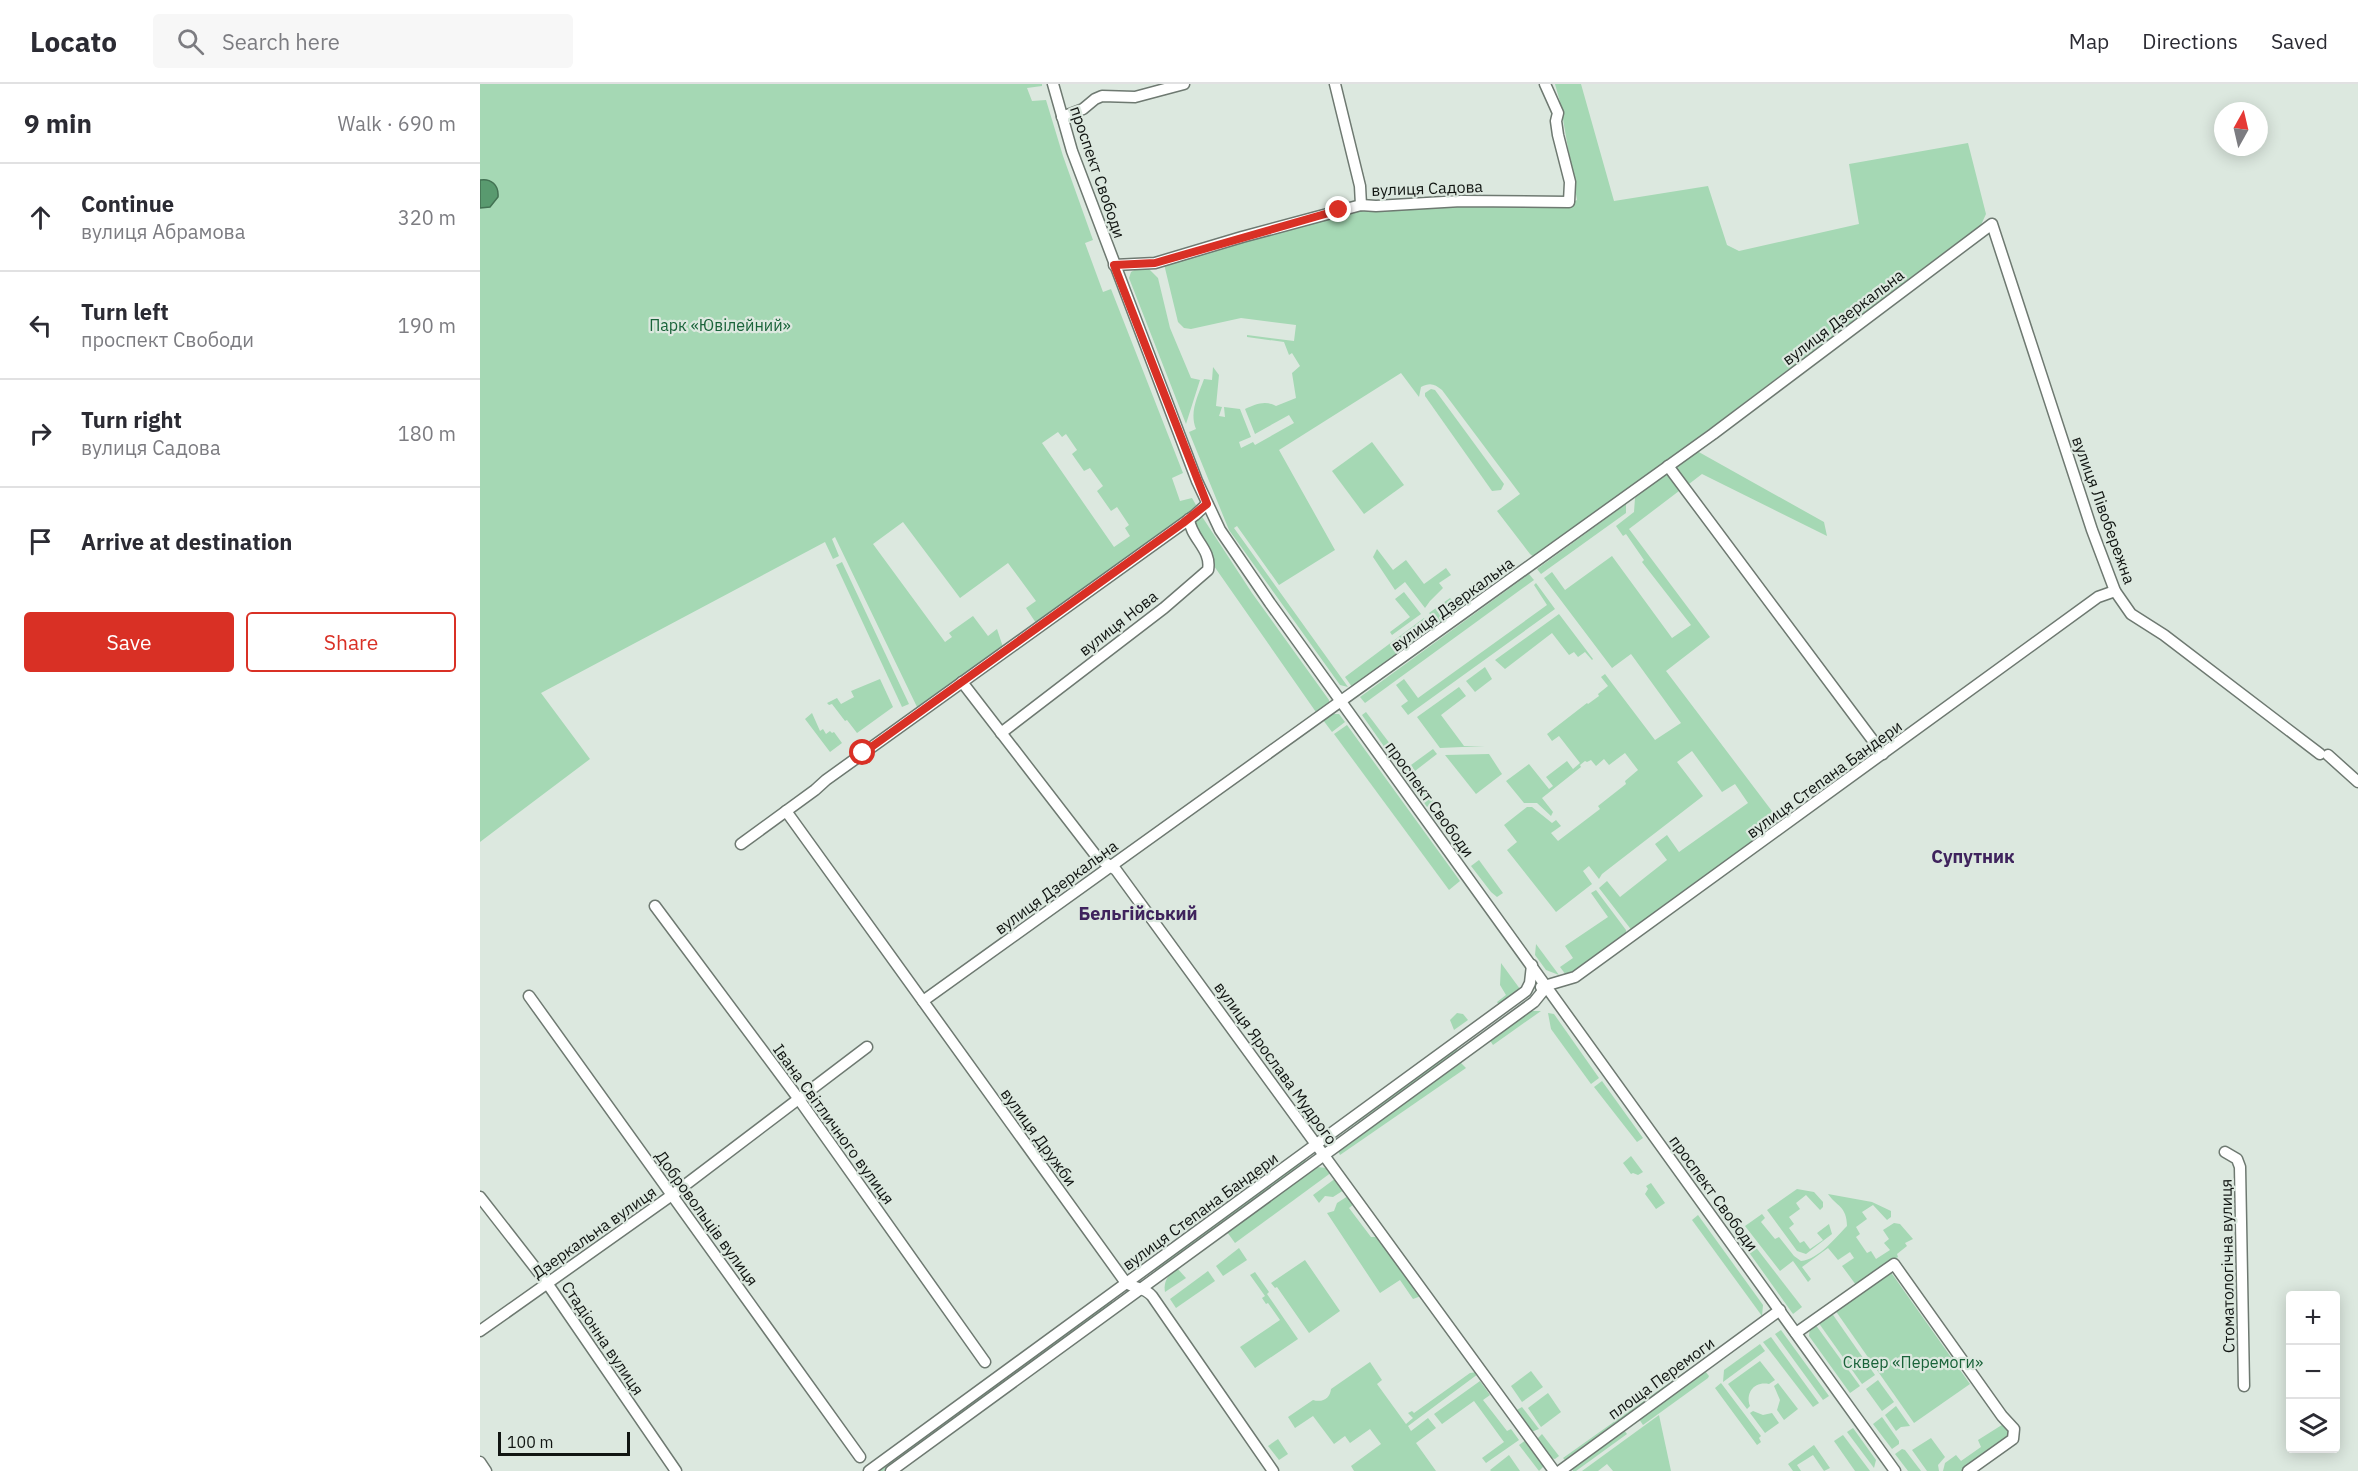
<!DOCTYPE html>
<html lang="en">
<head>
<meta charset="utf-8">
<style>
	body { margin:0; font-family:"IBM Plex Sans",sans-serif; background:#f7f7f7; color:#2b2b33 }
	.controls { position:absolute; right:18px; bottom:18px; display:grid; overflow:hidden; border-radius:6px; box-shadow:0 3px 15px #0003 }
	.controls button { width:54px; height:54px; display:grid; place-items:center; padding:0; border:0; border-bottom:2px solid #e1e1e2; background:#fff; color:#2b2b33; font:30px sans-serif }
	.compass { position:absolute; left:1734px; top:18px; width:54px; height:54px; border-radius:50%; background:#fff; box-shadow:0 3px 15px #0003; rotate:8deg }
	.scale { position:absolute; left:18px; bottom:15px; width:132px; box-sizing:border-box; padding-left:6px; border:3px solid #111512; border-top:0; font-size:16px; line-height:21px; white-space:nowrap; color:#111512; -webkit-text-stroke:4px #dce8df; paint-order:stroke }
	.stop { position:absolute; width:18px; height:18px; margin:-14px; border:4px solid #d93025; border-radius:50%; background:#fff }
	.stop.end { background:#d93025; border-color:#fff; box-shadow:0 2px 6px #0008 }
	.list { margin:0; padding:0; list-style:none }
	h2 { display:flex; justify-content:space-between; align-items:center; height:78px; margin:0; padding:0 24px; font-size:26px }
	h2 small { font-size:20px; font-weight:400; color:#7c7c81 }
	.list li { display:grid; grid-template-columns:39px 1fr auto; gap:18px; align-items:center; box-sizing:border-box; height:108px; padding:0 24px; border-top:2px solid #e1e1e2 }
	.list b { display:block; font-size:22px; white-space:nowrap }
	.list p { margin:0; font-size:20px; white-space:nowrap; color:#7c7c81 }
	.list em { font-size:20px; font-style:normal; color:#7c7c81 }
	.actions { display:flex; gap:12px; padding:18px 24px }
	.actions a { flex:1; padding:14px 0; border:2px solid #d93025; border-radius:6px; text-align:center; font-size:21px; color:#d93025 }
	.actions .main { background:#d93025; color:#fff }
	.icon { flex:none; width:33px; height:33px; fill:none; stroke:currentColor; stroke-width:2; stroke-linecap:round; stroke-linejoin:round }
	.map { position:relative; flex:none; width:1878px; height:1387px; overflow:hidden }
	header { display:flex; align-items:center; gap:36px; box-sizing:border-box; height:84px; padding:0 30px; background:#fff; border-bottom:2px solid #e1e1e2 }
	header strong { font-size:28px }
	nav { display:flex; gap:33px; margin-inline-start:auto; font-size:21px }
	.search { width:420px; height:54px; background:#f7f7f7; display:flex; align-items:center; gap:15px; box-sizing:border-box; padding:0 21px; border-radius:6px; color:#7c7c81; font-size:22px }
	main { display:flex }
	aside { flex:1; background:#fff }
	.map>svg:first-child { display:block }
	.green { fill:#a5d8b4; fill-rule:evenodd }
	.water { fill:#599a6f; stroke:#437253; stroke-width:1.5 }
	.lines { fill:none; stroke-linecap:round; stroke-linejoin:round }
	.minor-casing { stroke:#6e7971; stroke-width:13 }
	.minor { stroke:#fff; stroke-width:10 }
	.route { stroke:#d93025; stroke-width:8 }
	.labels { text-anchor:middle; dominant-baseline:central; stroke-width:4.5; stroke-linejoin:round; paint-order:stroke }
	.street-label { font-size:16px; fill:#111512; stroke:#dce8df }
	.park-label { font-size:16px; fill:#196339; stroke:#dce8df }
	.neighbourhood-label { font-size:18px; font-weight:bold; fill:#3f235d; stroke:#dce8df }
</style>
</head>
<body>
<header>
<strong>Locato</strong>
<div class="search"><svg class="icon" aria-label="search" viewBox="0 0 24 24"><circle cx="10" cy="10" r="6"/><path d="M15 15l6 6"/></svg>Search here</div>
<nav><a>Map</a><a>Directions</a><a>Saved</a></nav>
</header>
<main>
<aside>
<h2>9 min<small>Walk · 690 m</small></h2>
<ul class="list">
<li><svg class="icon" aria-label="ahead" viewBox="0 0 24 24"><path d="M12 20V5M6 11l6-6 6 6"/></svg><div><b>Continue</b><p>вулиця Абрамова</p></div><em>320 m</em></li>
<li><svg class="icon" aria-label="left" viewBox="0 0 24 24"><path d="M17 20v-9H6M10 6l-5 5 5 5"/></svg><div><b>Turn left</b><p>проспект Свободи</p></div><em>190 m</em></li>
<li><svg class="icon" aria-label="right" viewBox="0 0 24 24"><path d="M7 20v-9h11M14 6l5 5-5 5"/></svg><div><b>Turn right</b><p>вулиця Садова</p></div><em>180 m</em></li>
<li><svg class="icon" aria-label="arrive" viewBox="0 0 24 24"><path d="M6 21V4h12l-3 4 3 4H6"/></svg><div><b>Arrive at destination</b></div></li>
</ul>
<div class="actions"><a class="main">Save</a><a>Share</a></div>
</aside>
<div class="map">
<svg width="1878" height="1387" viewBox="0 0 1878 1387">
	<rect width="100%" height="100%" fill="#dce8df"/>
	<g class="green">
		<path d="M 0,0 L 562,0 L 562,2 L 547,4 L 552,17 L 566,16 L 583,72 L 613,156 L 605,159 L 623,208 L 631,205 L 703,389 L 692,394 L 700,417 L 712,414 L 716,421 L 714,426 L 556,539 L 546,524 L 556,517 L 528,479 L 480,514 L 423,438 L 393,460 L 465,558 L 472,553 L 469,549 L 493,532 L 508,552 L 517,545 L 523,563 L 438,625 L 355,453 L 352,455 L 359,472 L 353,475 L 345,458 L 61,609 L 110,675 L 0,758 ZM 578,348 L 582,353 L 586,350 L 597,366 L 592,370 L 604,387 L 610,384 L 623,402 L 617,407 L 631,427 L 637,423 L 649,441 L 645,444 L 650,452 L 634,463 L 562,359 Z"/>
		<path d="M 1075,0 L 1101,0 L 1134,117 L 1228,102 L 1247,161 L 1259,167 L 1379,140 L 1369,80 L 1488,59 L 1506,130 L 1501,141 L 1231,344 L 1054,473 L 1050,470 L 1017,427 L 1040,410 L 962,306 C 955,300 950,298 941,303 L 939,313 L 921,289 L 799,366 L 855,466 L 799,501 L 757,442 L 754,444 L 868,603 L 860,601 L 749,446 L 709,348 L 716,345 C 709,328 718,312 724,295 L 732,296 L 733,283 L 739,291 L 736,322 L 742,323 L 739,332 L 745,333 L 744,323 L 760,325 L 771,353 L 759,358 L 761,364 L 773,358 L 775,361 L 814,339 L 809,331 L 775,350 L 765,325 C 776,320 785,316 796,322 L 816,314 L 812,289 L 820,282 L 812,269 L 809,271 L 804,258 L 767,253 L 767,251 L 814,257 L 816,241 L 761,234 L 711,245 L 704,244 L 698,238 L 684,180 L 880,125 L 940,121 L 1088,120 L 1097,116 L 1080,18 Z"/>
		<polygon points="658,184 669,185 678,194 690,244 711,294 720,296 706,340 649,194 651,188"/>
		<polygon points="951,305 955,306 1024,400 1021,406 1012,407 945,312 945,309"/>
		<polygon points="892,358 924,401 884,430 852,387"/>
		<polygon points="1217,367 1344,438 1347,452 1222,390 1209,400 1196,383"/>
		<polygon points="1186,389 1199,407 1149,445 1230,553 1186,587 1301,739 1153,848 1119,804 1127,797 1140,813 1187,776 1175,760 1187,751 1199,768 1268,719 1255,700 1242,708 1212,667 1197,678 1223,712 1122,790 1119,795 1109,782 1103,787 1112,800 1076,828 1027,766 1037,758 1024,741 1047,723 1052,723 1072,739 1076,736 1081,742 1071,749 1078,757 1120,725 1118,722 1146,700 1145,697 1158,686 1145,669 1129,681 1124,675 1116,682 1111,676 1107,678 1105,677 1100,681 1101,683 1062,714 1073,728 1071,732 1057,719 1044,719 1026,697 1049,680 1069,705 1073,702 1066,693 1087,677 1093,685 1100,679 1079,652 1072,657 1067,650 1107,619 1108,620 1119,612 1118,610 1128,602 1121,593 1125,590 1175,656 1201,639 1151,570 1132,584 1064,494 1072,488 1085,506 1132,472 1192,554 1211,541 1162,478 1164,476 1146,450 1143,452 1136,442 1154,428 1155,414"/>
		<polygon points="1146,420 1146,429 1061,490 1057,485"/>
		<path d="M 721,431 L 772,509 L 849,616 L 849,621 L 838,631 L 734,482 C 731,466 713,451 716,436 Z"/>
		<polygon points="897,465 913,486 926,476 944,500 966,484 971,491 959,499 963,504 950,517 945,524 925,498 915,506 893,473"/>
		<polygon points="362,478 429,620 422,623 356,481"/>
		<polygon points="1049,490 1054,496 885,619 880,613"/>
		<polygon points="1056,499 1075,525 928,631 921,622 928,617 916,601 924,595 938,614 1067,521 1054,501"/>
		<polygon points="924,508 941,530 912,551 910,548 930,533 915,515"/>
		<polygon points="970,514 980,524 957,540 949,529"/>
		<polygon points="1079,530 1113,575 1112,576 1105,568 1098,573 1094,568 1089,571 1072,549 1025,585 1015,576"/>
		<polygon points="944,534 952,544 872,603 865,593"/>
		<polygon points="1005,583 1012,595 995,608 986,597"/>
		<polygon points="400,595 413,623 377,649 367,636 365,637 352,620 349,621 347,619 357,614 361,620 374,613 371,607"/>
		<polygon points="979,603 986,612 961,631 984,662 1005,662 960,664 937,633"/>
		<polygon points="886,628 932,689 929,691 924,691 882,631"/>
		<polygon points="332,629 340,647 343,645 346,650 350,647 352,649 354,648 362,659 350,668 325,635"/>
		<polygon points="850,630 859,630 865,638 852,648 843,636"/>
		<polygon points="867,641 980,797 969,806 854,650"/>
		<polygon points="953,665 957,670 935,687 931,681"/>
		<polygon points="1009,670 1022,690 996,710 965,671"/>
		<polygon points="936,693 954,718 947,723 932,701"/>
		<polygon points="999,776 1023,809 1017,813 1011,808 991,782"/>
		<polygon points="1116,806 1146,846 1146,853 1093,890 1086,891 1080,883 1093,874 1085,862 1128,833 1111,809"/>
		<polygon points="1056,860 1079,891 1066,886 1055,871"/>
		<polygon points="1021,879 1040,905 1019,921 1017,918 1026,911 1020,901"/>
		<polygon points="1049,927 1061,927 1013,961 1011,958 1011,955"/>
		<polygon points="977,929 983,930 988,936 974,946 970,936"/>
		<polygon points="1068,929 1074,930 1119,994 1111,1000 1071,945"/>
		<polygon points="977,964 978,968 848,1059 847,1058"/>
		<polygon points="980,978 986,984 860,1071 858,1067"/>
		<polygon points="1122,997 1163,1054 1157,1058 1114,1003"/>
		<polygon points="1151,1072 1163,1088 1158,1091 1153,1089 1151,1090 1143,1079"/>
		<polygon points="825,1074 826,1077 675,1187 674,1185"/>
		<polygon points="836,1083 848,1084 852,1088 755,1159 747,1148"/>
		<polygon points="856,1094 864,1106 853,1113 845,1112 839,1119 833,1111"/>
		<polygon points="1171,1099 1185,1119 1176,1125 1165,1110 1168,1105 1166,1102"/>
		<polygon points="1317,1105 1334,1108 1343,1118 1343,1123 1340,1126 1326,1111 1316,1119 1320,1125 1309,1133 1314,1140 1309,1144 1320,1159 1324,1157 1330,1165 1343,1156 1337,1149 1349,1140 1352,1150 1326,1170 1317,1167 1287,1126"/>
		<path d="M 1348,1110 L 1392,1118 L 1411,1127 L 1411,1133 L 1407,1136 L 1393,1121 L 1382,1128 L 1387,1135 L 1376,1143 L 1380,1150 L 1376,1153 L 1387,1169 L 1391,1167 L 1396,1175 L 1410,1166 L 1404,1159 L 1409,1155 L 1403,1146 L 1414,1139 L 1420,1140 L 1433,1155 L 1425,1159 L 1427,1162 L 1417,1170 L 1418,1173 L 1376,1201 L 1362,1182 L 1374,1174 L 1370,1168 L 1358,1176 L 1348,1164 L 1322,1183 L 1331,1195 L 1328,1198 L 1313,1177 L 1300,1187 L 1265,1142 L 1282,1130 L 1285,1134 L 1281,1138 L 1295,1155 L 1299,1153 L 1314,1172 L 1321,1177 C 1339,1175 1354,1155 1367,1142 C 1367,1122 1356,1122 1348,1110 Z"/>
		<polygon points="868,1112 874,1120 869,1124 891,1153 898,1153 941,1212 933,1215 920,1196 900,1209 847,1129 854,1127 857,1119"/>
		<polygon points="1218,1131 1283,1221 1282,1232 1212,1136"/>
		<polygon points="1261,1144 1322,1223 1313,1230 1258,1153"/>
		<polygon points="759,1164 767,1176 743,1192 736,1182"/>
		<polygon points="825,1176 860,1227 829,1249 797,1203 795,1204 791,1199"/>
		<path d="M 697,1184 L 706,1194 L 685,1208 C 683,1197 689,1190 697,1184 Z"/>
		<polygon points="728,1187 735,1197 696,1224 690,1215"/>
		<polygon points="1410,1187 1490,1300 1434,1339 1355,1226"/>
		<polygon points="775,1188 789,1208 787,1210 818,1255 775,1284 760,1263 800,1236 788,1219 786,1220 782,1214 785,1212 770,1191"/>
		<polygon points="631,1216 633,1220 403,1387 395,1387"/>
		<polygon points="1351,1228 1395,1291 1382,1300 1338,1238"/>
		<polygon points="1335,1240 1380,1302 1370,1309 1329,1252 1330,1243"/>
		<polygon points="1301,1246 1349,1312 1343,1316 1295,1250"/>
		<polygon points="1291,1253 1339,1319 1333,1323 1283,1258"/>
		<polygon points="1280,1260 1285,1267 1243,1298 1244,1286"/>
		<path d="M 1280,1277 L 1295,1296 L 1289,1300 C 1275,1297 1265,1308 1270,1322 L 1267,1325 L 1248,1300 Z"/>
		<path d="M 890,1278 L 902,1296 L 897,1300 L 926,1340 L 933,1334 L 928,1329 L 932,1327 L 934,1329 L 990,1289 L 997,1288 L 998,1290 L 928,1342 L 931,1347 L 948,1334 L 956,1344 L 936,1359 L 956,1387 L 874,1387 L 871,1382 L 901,1360 L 890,1345 L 870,1359 L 865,1352 L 854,1360 L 833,1332 L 815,1344 L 808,1333 L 833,1316 C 843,1319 850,1314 851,1305 Z"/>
		<polygon points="1210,1284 1085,1376 1083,1374"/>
		<polygon points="1051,1287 1063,1303 1042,1318 1031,1302"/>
		<polygon points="1225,1287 1229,1292 1228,1294 1163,1341 1159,1335"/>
		<polygon points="1398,1296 1414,1318 1402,1327 1386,1305"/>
		<polygon points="1000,1297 1010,1311 1003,1316 1027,1347 1031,1345 1039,1356 1006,1379 1002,1374 1024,1358 994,1317 962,1340 954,1330"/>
		<polygon points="1241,1299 1281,1352 1279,1354 1281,1358 1277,1361 1235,1304"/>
		<polygon points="1298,1299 1318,1325 1304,1336 1297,1326 1300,1316 1294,1302"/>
		<polygon points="1068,1309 1081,1328 1061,1343 1048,1324"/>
		<polygon points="1416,1322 1430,1342 1421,1343 1416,1347 1405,1331"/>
		<polygon points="1042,1323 1059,1345 1051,1348 1035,1327"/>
		<polygon points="1273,1327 1283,1331 1292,1329 1299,1339 1285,1349 1270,1329"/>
		<polygon points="1179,1331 1191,1387 1133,1387 1127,1380 1118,1387 1102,1387"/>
		<polygon points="1402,1333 1419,1357 1419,1360 1412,1365 1393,1340"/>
		<polygon points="1525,1339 1528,1340 1530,1353 1482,1387 1463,1387 1465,1379 1476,1371 1481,1377 1501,1363 1498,1356"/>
		<polygon points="1373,1344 1396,1376 1394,1384 1367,1348"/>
		<polygon points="1144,1346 1147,1350 1096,1387 1093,1387 1092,1385"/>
		<polygon points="1062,1350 1079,1372 1075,1375 1071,1374 1056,1356"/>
		<polygon points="1363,1351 1390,1387 1375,1387 1354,1357"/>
		<polygon points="1451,1354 1465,1373 1458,1381 1459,1387 1447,1387 1432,1366"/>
		<polygon points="798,1355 808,1370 799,1376 788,1362"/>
		<polygon points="1046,1356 1064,1382 1059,1387 1039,1361"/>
		<polygon points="1334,1361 1350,1384 1344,1387 1333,1371 1317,1381 1321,1387 1313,1387 1308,1380"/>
		<polygon points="1422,1365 1425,1366 1441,1387 1428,1387 1415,1370"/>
		<polygon points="1029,1371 1040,1387 1011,1387 1010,1386"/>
	</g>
	<path class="water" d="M 0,96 C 11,94 19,101 18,113 L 10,123 L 0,124 Z"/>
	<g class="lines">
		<defs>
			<g id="minor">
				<polyline points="573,0 592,67 717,397 740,446 790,519 1415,1387"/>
				<polyline points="855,0 880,102 881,121"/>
				<polyline points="582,33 603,25 615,15 622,12 655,13 704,0"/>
				<polyline points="634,181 675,179 762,153 881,121 896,122 981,117 1089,118 1090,98 1078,51 1076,37 1078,29 1065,0"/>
				<polyline points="1188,382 1403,670"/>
				<polyline points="482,598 617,773 636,786 1074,1387"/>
				<path d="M 521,649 L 684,524 L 728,486 C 732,465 711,455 709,435"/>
				<polyline points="1848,671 1878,698"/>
				<path d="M 306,727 L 646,1199 C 656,1205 664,1203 672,1212 L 793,1387"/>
				<polyline points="261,760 335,706 346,696 715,431 727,420"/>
				<polyline points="175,822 318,1014 505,1278"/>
				<polyline points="1061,903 1095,893 1618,513 1635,507"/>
				<polyline points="49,912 380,1373"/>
				<polyline points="443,917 1233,350 1512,140 1612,446 1635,507 1651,530 1684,551 1840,670"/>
				<polyline points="1745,1068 1757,1075 1760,1083 1764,1302"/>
				<polyline points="0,1113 67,1199 196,1387"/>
				<polyline points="0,1247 192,1111 387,963"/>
				<polyline points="1316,1249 1414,1180 1522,1332 1534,1345 1533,1355 1488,1387"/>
				<polyline points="0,1378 6,1387"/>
				<polyline points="389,1387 1046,907 1050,899 1052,881"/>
				<polyline points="411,1387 1054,918 1067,902"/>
				<polyline points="1080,1387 1300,1226"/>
			</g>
		</defs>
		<use href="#minor" class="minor-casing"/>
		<use href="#minor" class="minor"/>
	</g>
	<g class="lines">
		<polyline class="route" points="383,669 703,439 727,420 634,181 675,179 859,126"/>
	</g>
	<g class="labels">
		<g class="street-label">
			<text transform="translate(618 88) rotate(71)">проспект Свободи</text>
			<text transform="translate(947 104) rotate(-2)">вулиця Садова</text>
			<text transform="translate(1363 233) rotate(-37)">вулиця Дзеркальна</text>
			<text transform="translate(1624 426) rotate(70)">вулиця Лівобережна</text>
			<text transform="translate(972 520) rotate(-36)">вулиця Дзеркальна</text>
			<text transform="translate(638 539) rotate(-38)">вулиця Нова</text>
			<text transform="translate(1344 695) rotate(-36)">вулиця Степана Бандери</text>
			<text transform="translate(950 715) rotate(54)">проспект Свободи</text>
			<text transform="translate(576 803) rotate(-36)">вулиця Дзеркальна</text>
			<text transform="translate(796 979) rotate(54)">вулиця Ярослава Мудрого</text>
			<text transform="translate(354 1040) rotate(54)">Івана Світличного вулиця</text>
			<text transform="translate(559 1053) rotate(54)">вулиця Дружби</text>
			<text transform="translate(1234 1109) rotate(54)">проспект Свободи</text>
			<text transform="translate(720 1127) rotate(-36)">вулиця Степана Бандери</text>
			<text transform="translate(227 1134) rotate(54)">Добровольців вулиця</text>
			<text transform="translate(114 1148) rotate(-35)">Дзеркальна вулиця</text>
			<text transform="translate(1747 1182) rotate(-91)">Стоматологічна вулиця</text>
			<text transform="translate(123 1254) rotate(56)">Стадіонна вулиця</text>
			<text transform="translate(1181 1294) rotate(-36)">площа Перемоги</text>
		</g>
		<g class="park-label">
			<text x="240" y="241">Парк «Ювілейний»</text>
			<text x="1433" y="1278">Сквер «Перемоги»</text>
		</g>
		<g class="neighbourhood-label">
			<text x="1493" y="772">Супутник</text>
			<text x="658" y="829">Бельгійський</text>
		</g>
	</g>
</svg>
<div class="controls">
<button>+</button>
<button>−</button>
<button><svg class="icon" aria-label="layers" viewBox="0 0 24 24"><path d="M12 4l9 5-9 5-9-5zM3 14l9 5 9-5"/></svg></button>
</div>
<svg class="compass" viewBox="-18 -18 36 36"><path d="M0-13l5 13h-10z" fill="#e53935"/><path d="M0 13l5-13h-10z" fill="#7c7c81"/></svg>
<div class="scale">100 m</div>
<div class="stop" style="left:383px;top:669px"></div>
<div class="stop end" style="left:859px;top:126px"></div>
</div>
</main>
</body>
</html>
